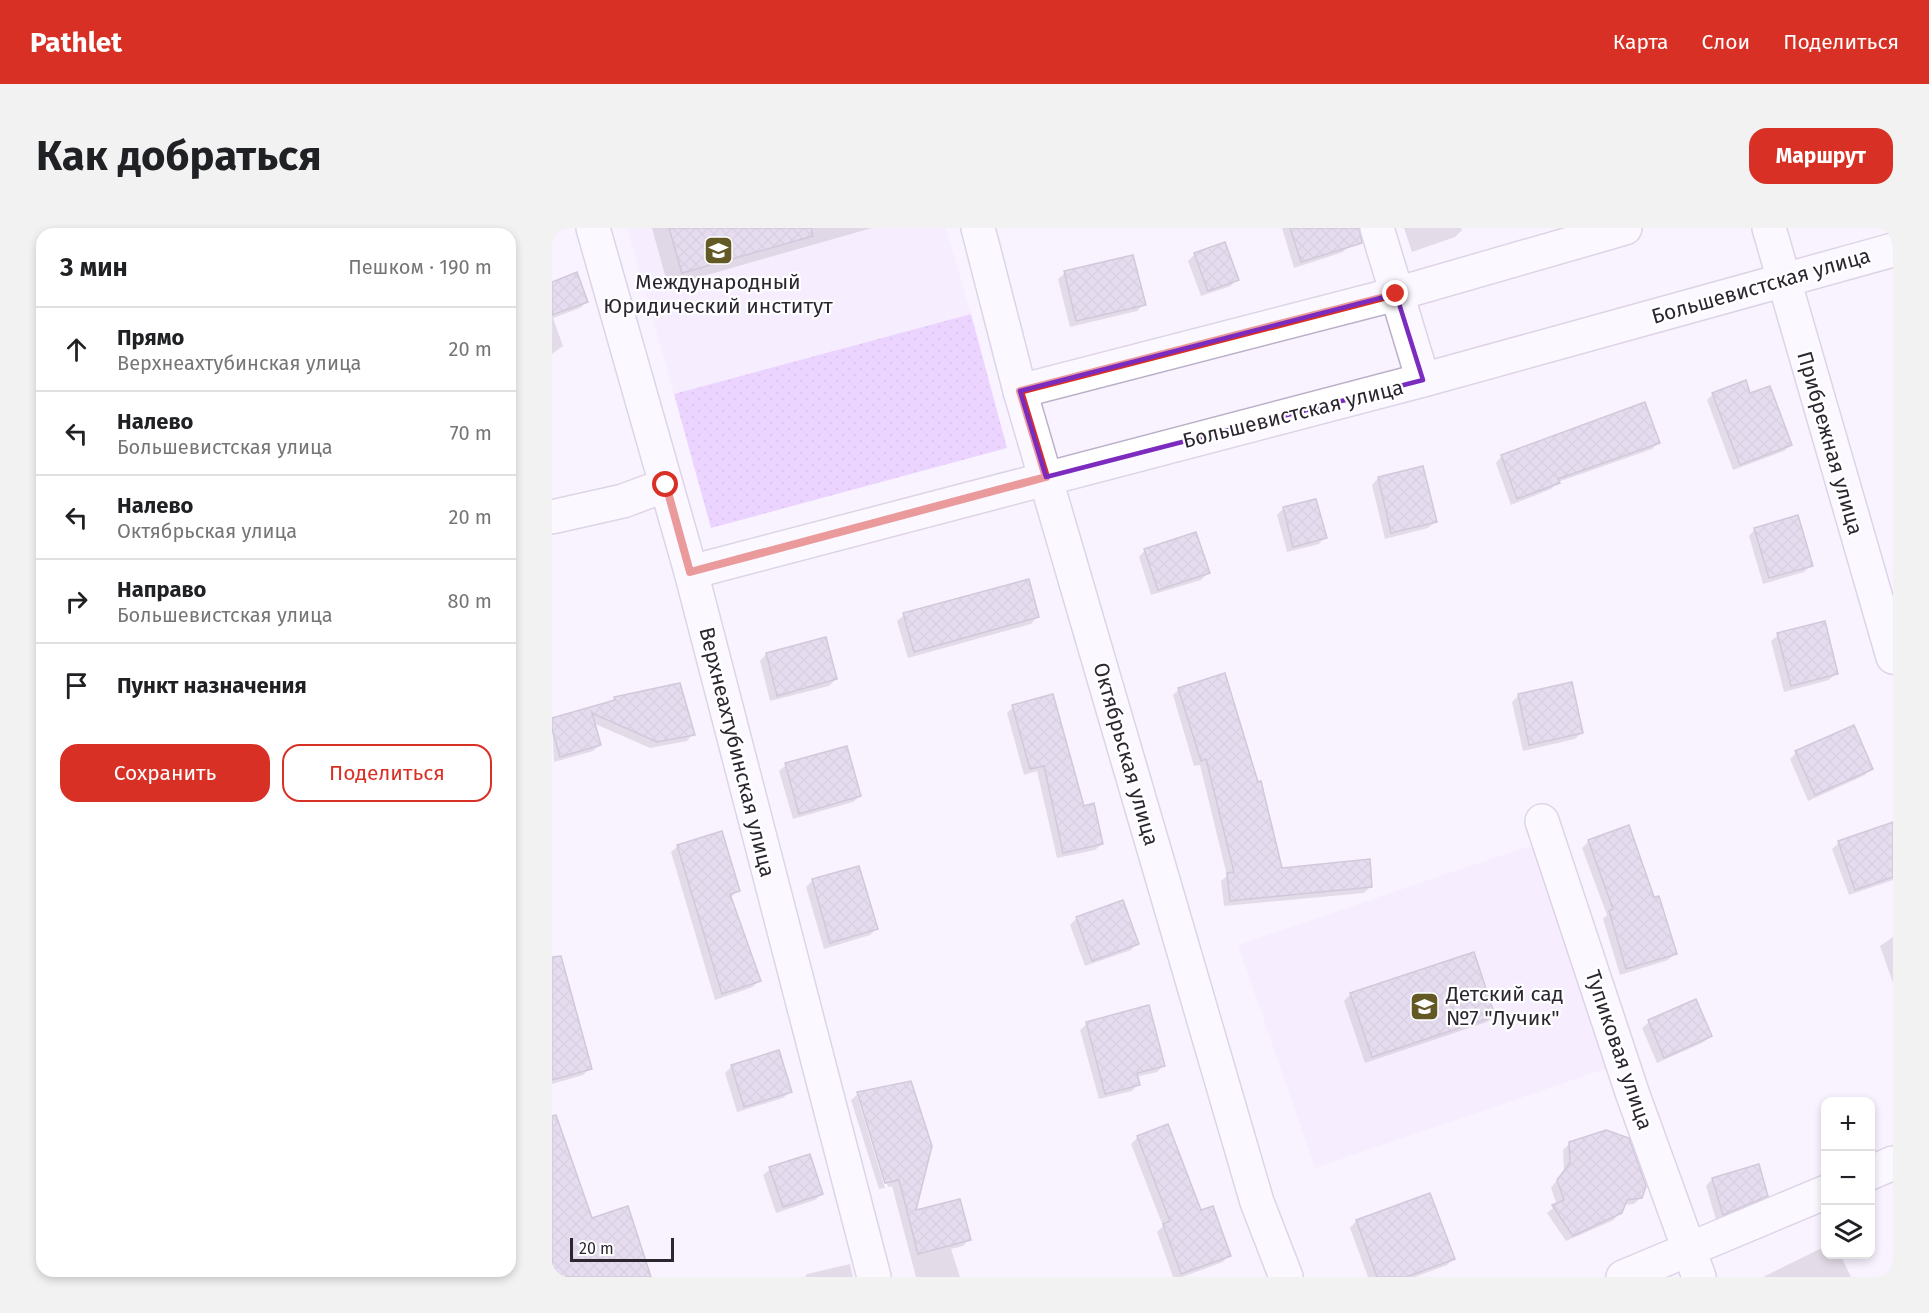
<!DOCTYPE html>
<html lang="ru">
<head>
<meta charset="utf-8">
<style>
	body { margin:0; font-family:"Fira Sans",sans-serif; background:#f2f2f2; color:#202124 }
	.controls { position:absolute; right:18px; bottom:18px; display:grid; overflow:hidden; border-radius:12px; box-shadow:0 3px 9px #0003 }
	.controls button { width:54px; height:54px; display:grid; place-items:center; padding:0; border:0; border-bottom:2px solid #e0e0e0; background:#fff; color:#202124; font:30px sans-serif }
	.scale { position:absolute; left:18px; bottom:15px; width:104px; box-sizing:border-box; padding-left:6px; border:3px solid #2b2630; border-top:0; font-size:16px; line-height:21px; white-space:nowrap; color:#2b2630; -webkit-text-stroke:4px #fff; paint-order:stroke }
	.stop { position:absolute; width:18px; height:18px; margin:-14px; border:4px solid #d93025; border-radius:50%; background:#fff }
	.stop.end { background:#d93025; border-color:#fff; box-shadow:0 2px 6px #0008 }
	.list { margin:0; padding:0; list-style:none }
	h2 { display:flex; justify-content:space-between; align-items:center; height:78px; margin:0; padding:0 24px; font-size:26px }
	h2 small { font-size:20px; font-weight:400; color:#757577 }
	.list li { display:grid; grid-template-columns:39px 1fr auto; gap:18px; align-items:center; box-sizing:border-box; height:84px; padding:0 24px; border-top:2px solid #e0e0e0 }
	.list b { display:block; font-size:22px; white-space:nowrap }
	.list p { margin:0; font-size:20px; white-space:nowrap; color:#757577 }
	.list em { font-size:20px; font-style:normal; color:#757577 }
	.actions { display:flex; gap:12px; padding:18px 24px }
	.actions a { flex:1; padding:14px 0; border:2px solid #d93025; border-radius:18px; text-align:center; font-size:21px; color:#d93025 }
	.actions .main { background:#d93025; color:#fff }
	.icon { flex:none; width:33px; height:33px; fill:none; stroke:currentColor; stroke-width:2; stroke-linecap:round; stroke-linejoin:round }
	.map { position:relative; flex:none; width:1341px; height:1049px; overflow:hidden; border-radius:18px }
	header { display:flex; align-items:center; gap:36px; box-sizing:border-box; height:84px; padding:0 30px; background:#d93025; color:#fff }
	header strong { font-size:28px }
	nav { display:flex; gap:33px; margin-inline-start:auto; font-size:21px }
	.intro { display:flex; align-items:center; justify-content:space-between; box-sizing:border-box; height:144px; padding:0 36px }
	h1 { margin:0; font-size:42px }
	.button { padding:15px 27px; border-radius:18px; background:#d93025; color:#fff; font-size:21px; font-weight:700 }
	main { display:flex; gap:36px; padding:0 36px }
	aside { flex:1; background:#fff; border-radius:18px; box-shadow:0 3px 9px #0003 }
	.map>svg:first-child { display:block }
	.built { fill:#f2e7fc }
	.park { fill:url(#park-dots) }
	.shadow { fill:#0003 }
	.building { fill:url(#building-cross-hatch); stroke:#a396b0; stroke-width:1.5 }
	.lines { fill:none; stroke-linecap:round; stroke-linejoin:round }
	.street-casing { stroke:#bcafc9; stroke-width:36 }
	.street { stroke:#fff; stroke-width:33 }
	.route { stroke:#d93025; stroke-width:8 }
	.marked { fill:none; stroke:#7b2cbf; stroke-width:4.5; stroke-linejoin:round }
	.labels { text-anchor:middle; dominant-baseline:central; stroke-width:4.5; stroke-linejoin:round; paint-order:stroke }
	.poi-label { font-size:21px; fill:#2b2630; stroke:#fff }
	.street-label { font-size:21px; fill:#2b2630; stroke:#fff }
</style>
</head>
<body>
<header>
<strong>Pathlet</strong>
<nav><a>Карта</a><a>Слои</a><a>Поделиться</a></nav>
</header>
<div class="intro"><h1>Как добраться</h1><a class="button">Маршрут</a></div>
<main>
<aside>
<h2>3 мин<small>Пешком · 190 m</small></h2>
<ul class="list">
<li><svg class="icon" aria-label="ahead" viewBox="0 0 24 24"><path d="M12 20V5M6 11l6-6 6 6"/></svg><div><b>Прямо</b><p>Верхнеахтубинская улица</p></div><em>20 m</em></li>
<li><svg class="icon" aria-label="left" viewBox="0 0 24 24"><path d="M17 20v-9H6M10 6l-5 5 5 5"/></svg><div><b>Налево</b><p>Большевистская улица</p></div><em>70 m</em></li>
<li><svg class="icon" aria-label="left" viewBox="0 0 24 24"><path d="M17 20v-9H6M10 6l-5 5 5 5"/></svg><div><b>Налево</b><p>Октябрьская улица</p></div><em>20 m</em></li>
<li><svg class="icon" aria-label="right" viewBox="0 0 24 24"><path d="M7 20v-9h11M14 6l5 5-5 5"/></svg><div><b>Направо</b><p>Большевистская улица</p></div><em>80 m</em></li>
<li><svg class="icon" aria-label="arrive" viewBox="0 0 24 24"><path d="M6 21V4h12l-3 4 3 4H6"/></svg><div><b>Пункт назначения</b></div></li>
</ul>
<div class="actions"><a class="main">Сохранить</a><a>Поделиться</a></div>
</aside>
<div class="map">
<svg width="1341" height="1049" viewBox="0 0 1341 1049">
	<defs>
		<pattern id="park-dots" width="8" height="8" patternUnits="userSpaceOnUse" patternTransform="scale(1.5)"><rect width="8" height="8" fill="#d9affe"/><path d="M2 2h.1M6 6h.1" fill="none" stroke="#ba96da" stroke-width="1.8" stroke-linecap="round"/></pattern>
		<pattern id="building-cross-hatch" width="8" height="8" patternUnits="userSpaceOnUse" patternTransform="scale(1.5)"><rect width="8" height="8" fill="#cfc2dd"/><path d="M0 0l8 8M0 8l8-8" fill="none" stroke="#b2a7be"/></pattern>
	</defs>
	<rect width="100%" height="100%" fill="#f9f3ff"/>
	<g class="built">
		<polygon points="75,0 394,0 419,86 122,166"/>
		<polygon points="983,616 1059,839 763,940 686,717"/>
	</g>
	<polygon class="park" points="419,86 455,220 159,300 122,166"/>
	<g class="shadow">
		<polygon points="100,0 320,0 116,58"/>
		<polygon points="730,0 792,0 797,18 791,24 742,40"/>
		<polygon points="852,0 909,0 910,2 903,9 860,24"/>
		<polygon points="643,26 685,51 679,58 649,68 636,33"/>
		<polygon points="513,45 592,76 585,83 518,99 506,51"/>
		<polygon points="0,55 34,74 28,80 1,90 11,118 0,126"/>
		<polygon points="1161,166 1198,167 1239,217 1232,223 1181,242 1155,172"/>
		<polygon points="1106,215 1100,221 1006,254 999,261 959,277 944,235 950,228"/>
		<polygon points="870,240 883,294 876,300 833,311 820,257 826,250"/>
		<polygon points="763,272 773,309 767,316 735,324 725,287 731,281"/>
		<polygon points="1203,301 1259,337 1252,344 1211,356 1197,308"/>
		<polygon points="593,322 656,345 649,352 599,367 587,329"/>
		<polygon points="352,387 485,389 479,396 356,430 345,393"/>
		<polygon points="1226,407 1284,446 1277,452 1232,464 1219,413"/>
		<polygon points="273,411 284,451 277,458 218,473 208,433 214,426"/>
		<polygon points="627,461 729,641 819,658 812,665 672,678 669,653 675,648 648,537 642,538 621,467"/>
		<polygon points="967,467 1030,504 1023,511 971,523 960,474"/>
		<polygon points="63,470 141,506 135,513 98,520 41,495 48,517 41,523 2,534 0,491 58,475"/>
		<polygon points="461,479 531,579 550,616 543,622 505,630 485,543 472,547 455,485"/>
		<polygon points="1244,525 1319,541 1313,547 1256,573 1238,531"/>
		<polygon points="234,537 308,568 301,574 241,591 227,543"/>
		<polygon points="1037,613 1101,671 1123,726 1116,732 1068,747 1051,691 1055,687 1030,620"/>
		<polygon points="1341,614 1341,652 1297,667 1280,621 1287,615"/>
		<polygon points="126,618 186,663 178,670 207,752 201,759 163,772 119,624"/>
		<polygon points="261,652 324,701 318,707 272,721 254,659"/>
		<polygon points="525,690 585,715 579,722 533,738 518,697"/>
		<polygon points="1341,709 1341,755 1328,718"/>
		<polygon points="799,766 942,788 935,794 813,835 792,773"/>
		<polygon points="0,770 38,840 31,847 0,856"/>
		<polygon points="1097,794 1158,808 1152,814 1105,835 1090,800"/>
		<polygon points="535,796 612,837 605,844 584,849 586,856 580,863 547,871 528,802"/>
		<polygon points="180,838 238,864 231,870 185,884 173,845"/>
		<polygon points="306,866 379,918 362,984 417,1011 411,1018 399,1021 408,1049 364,1049 340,958 336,959 308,868 305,868 333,960 327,961 299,872"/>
		<polygon points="586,909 648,984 677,1027 671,1034 630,1049 621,1049 605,1004 611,998 579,916"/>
		<polygon points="1018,915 1089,969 1082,976 1072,977 1062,992 1014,1013 995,985 1005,977 999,960 1012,943 1011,922"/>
		<polygon points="218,941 270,966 263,972 224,985 211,947"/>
		<polygon points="1160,951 1214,968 1208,974 1164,992 1154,958"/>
		<polygon points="877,967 901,1031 895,1037 863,1049 816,1049 798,1000 804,993"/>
		<polygon points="1274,1018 1274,1026 1288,1026 1299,1049 1211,1049"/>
		<polygon points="298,1036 301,1049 253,1049 255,1046"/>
	</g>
	<g class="building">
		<polygon points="117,0 259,0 261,8 130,45"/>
		<polygon points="738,0 807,0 810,15 749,34"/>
		<polygon points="673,14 687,52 656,63 642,25"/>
		<polygon points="581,27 594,77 524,93 512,43"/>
		<polygon points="25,44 36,74 0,87 0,54"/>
		<polygon points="1194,152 1198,165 1218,158 1240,217 1188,237 1160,165"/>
		<polygon points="1093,174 1108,215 1006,251 1008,255 965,271 949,227"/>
		<polygon points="871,238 885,294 839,305 826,249"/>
		<polygon points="764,271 775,310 741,319 731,279"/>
		<polygon points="1246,287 1261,338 1217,350 1202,300"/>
		<polygon points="644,304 658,345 606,362 592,321"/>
		<polygon points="477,351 487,389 362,424 351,385"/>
		<polygon points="1273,393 1286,446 1239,458 1225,405"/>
		<polygon points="274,409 285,451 225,468 214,425"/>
		<polygon points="673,445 706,554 709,553 730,640 818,631 820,659 678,673 675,645 682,644 654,531 649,533 626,460"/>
		<polygon points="1020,454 1031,505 977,517 966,466"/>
		<polygon points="128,455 143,507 105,514 40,485 49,517 8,529 0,501 0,490 63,472 62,469"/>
		<polygon points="501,466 532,578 542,575 551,616 511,625 492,538 478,541 460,477"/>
		<polygon points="1302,497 1321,541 1263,567 1243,523"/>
		<polygon points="295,518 309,568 247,586 233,535"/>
		<polygon points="1341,594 1341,649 1303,662 1286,613"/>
		<polygon points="1077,597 1102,669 1107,668 1125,726 1074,741 1057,683 1061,681 1036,612"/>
		<polygon points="170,603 188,663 178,666 209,753 170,766 125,617"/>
		<polygon points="307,638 326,701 278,715 260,651"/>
		<polygon points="571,672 587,716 540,733 524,689"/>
		<polygon points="922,724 943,788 820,829 798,765"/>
		<polygon points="9,728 40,841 0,852 0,729"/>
		<polygon points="1144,771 1160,808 1112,830 1096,792"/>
		<polygon points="597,777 613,838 585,845 588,857 553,866 534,794"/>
		<polygon points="227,822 240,864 192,879 179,837"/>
		<polygon points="359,853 380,918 364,982 408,971 419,1012 366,1026 347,952 333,955 305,864"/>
		<polygon points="4,887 40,990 76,978 99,1049 0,1049 0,888"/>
		<polygon points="616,896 649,982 661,978 679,1028 629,1046 611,996 618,993 585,908"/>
		<polygon points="1054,902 1077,910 1094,958 1090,970 1075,972 1070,985 1021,1008 1000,977 1012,972 1005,952 1018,935 1017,914"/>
		<polygon points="258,926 271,966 231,979 217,939"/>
		<polygon points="1207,936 1216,968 1171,987 1160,950"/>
		<polygon points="878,965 903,1031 854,1049 825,1049 804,992"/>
	</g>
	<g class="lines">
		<defs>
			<g id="street">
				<polyline points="41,0 139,344 322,1049"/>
				<polyline points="426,0 468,163 705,974 734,1049"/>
				<polyline points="825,0 871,152"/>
				<polyline points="1217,0 1341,429"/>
				<polyline points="468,163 844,66 1073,0"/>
				<polyline points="0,289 71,273 114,257"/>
				<polyline points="139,344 871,152 1341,22"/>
				<polyline points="990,593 1081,867 1147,1049"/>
				<polyline points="1318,945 1341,935"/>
				<polyline points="1071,1049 1274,964"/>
			</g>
		</defs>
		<use href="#street" class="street-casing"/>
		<use href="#street" class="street"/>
	</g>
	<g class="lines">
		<polyline class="route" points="114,257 138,344 494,249 468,163 844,66"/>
	</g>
	<path d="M0 0H1341V1049H0ZM 844,66 L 871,152 L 494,249 L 468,163 Z" fill="#f9f3ff" fill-opacity=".55" fill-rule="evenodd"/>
	<path class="marked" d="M 844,66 L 871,152 L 494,249 L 468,163 Z"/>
	<defs>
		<symbol id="university-square" viewBox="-11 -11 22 22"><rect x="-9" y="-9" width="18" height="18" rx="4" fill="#635925" stroke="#fff"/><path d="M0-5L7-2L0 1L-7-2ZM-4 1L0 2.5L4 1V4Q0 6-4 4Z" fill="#fff"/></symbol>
		<symbol id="school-square" viewBox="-11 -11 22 22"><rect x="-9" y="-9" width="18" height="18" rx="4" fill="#635925" stroke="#fff"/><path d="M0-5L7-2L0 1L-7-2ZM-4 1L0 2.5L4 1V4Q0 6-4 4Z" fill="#fff"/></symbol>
	</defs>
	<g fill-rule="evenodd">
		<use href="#university-square" x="150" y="6" width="33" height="33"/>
		<use href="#school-square" x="856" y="762" width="33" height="33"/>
	</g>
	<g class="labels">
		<g class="poi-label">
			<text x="166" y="54">Международный<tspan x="166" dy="24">Юридический институт</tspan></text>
			<text x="894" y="766" text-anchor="start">Детский сад<tspan x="894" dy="24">№7 "Лучик"</tspan></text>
		</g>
		<g class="street-label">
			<text transform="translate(1209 58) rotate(-16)">Большевистская улица</text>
			<text transform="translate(741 186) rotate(-14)">Большевистская улица</text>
			<text transform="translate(1278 215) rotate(74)">Прибрежная улица</text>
			<text transform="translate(185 524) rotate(76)">Верхнеахтубинская улица</text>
			<text transform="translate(574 526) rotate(74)">Октябрьская улица</text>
			<text transform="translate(1067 822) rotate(71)">Тупиковая улица</text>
		</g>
	</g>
</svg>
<div class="controls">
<button>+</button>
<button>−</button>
<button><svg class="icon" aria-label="layers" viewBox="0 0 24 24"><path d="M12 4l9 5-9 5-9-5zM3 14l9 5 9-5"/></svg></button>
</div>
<div class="scale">20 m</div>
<div class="stop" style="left:114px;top:257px"></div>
<div class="stop end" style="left:844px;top:66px"></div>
</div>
</main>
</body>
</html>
